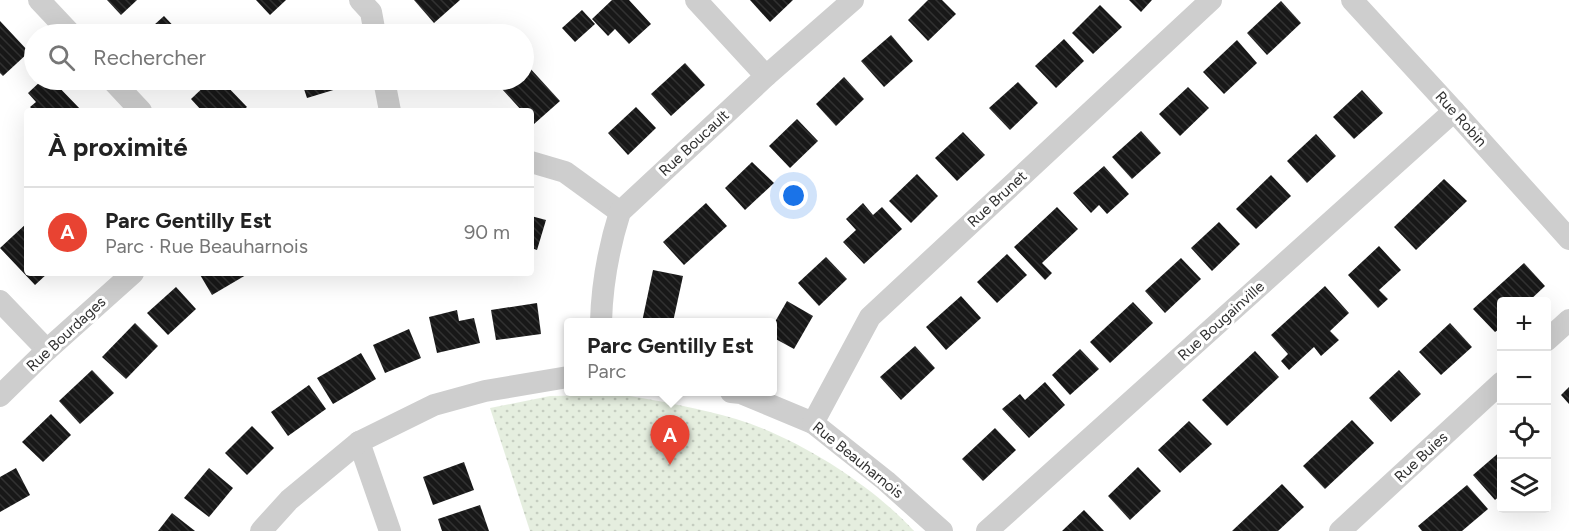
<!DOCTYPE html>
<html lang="fr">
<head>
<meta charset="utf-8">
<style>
	body { margin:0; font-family:Figtree,sans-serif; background:#f2f2f2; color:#222 }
	.controls { position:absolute; right:18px; bottom:18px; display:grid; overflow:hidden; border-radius:6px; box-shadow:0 6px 24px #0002 }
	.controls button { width:54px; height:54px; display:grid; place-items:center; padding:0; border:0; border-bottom:2px solid #e0e0e0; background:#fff; color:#222; font:30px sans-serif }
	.you { position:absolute; left:794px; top:196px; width:21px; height:21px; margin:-15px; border:4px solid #fff; border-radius:50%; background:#1a73e8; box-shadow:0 0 0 9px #1a73e833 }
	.badge { display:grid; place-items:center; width:39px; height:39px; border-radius:50%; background:#e84332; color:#fff; font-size:20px; font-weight:700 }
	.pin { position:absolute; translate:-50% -50px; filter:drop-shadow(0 2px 3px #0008) }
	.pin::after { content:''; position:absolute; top:32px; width:21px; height:18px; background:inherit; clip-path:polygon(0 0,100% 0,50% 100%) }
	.popup { position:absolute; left:564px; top:318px; width:213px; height:78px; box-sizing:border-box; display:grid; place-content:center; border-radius:6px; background:#fff; filter:drop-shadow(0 2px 4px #0005); font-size:20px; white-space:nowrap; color:#767676 }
	.popup b { font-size:22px; color:#222 }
	.popup::after { content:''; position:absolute; left:50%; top:100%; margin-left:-12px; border:12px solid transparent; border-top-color:#fff }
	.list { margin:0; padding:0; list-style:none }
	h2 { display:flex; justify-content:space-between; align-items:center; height:78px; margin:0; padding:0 24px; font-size:26px }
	h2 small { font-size:20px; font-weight:400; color:#767676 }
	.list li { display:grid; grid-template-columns:39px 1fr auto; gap:18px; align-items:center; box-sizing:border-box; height:90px; padding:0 24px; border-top:2px solid #e0e0e0 }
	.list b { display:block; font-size:22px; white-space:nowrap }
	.list p { margin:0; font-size:20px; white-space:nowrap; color:#767676 }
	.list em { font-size:20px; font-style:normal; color:#767676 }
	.icon { flex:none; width:33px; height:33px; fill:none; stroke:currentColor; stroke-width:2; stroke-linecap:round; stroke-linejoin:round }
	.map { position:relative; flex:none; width:1569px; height:531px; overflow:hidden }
	.search { position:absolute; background:#fff; box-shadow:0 6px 24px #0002; left:24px; top:24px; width:510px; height:66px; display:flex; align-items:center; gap:15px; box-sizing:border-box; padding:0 21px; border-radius:33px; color:#767676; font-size:22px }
	.panel { position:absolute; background:#fff; box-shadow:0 6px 24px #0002; left:24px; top:108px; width:510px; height:168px; border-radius:6px }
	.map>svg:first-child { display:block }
	.grass { fill:url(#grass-dots) }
	.building { fill:url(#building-back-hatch) }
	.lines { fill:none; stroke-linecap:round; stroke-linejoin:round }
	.minor { stroke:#cecece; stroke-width:22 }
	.labels { text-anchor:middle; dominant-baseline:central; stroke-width:6; stroke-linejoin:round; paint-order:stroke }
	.street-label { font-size:15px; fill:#313131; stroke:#fff }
</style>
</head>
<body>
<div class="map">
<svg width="1569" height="531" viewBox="0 0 1569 531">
	<defs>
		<pattern id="grass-dots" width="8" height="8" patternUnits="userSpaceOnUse" patternTransform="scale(1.5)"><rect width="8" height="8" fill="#e5eedf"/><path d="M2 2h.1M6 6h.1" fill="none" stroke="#c5cdc0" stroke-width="1.8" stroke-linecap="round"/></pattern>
		<pattern id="building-back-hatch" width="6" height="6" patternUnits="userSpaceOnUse" patternTransform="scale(1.5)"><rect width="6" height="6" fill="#181818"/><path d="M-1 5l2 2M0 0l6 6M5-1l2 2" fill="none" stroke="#313131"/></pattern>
	</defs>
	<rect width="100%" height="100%" fill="#fff"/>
	<path class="grass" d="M 623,395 C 661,401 698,408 736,419 C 796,437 871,484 914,531 L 530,531 L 490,408 L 550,396 Z"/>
	<g class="building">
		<polygon points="107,0 137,0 121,15"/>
		<polygon points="256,0 286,0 270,15"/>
		<polygon points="414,0 460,0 434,23"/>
		<polygon points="612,0 629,0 651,24 629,44 615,29 608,36 592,19"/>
		<polygon points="750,0 793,0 770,22"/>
		<polygon points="928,0 942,0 956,14 928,41 908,20"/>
		<polygon points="1129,0 1152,0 1141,12"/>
		<polygon points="1281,1 1301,23 1267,55 1247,33"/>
		<polygon points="1100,5 1122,27 1093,54 1072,33"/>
		<polygon points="582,10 595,24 575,42 562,28"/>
		<polygon points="164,16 181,34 144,34"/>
		<polygon points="0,21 29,52 3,76 0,73"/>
		<polygon points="322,27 324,34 297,34"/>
		<polygon points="891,35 913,61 884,87 861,61"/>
		<polygon points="1064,39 1084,61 1056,88 1035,66"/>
		<polygon points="1237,40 1257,63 1224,94 1203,72"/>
		<polygon points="685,63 705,85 671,116 651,94"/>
		<polygon points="528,66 560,101 534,124 531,121 531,111 522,111 502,89 513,80 524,80 524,70"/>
		<polygon points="844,77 864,99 836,126 816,104"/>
		<polygon points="42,80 52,80 82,111 34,111 30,107 36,102 28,93"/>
		<polygon points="211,80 221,80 247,107 242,111 202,111 191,99"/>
		<polygon points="301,80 338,80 340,88 307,98"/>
		<polygon points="452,80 474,80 463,90"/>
		<polygon points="1018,82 1038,103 1010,130 989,108"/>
		<polygon points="1188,87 1209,108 1180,136 1159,114"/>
		<polygon points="1362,90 1383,113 1354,139 1333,117"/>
		<polygon points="636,107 656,128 628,155 608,133"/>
		<polygon points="797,119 818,141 790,168 769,146"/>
		<polygon points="1141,131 1161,153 1132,179 1112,157"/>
		<polygon points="963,132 985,155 957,181 935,158"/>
		<polygon points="1316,134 1336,156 1307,183 1287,161"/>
		<polygon points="752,162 774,183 745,210 725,188"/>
		<polygon points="1104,166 1129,194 1107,214 1099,205 1091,213 1073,193"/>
		<polygon points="917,174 938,196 911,223 889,201"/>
		<polygon points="1271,175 1291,196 1256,229 1236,209"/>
		<polygon points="1444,179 1467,201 1416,250 1394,227"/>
		<polygon points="706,203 727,226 684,265 663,242"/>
		<polygon points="863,203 873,215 882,207 902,229 864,264 843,242 856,230 846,219"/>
		<polygon points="1057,207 1078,229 1042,263 1052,273 1045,280 1014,247"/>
		<polygon points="531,216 546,220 537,250 531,248"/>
		<polygon points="1219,222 1240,244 1212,271 1191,248"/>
		<polygon points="27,223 27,273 48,273 35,285 0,248"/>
		<polygon points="1379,246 1401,270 1379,290 1388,299 1378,308 1348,275"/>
		<polygon points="1007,254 1027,275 997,303 977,282"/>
		<polygon points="826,257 847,279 819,306 798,283"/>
		<polygon points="1181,258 1201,279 1165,313 1145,291"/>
		<polygon points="1524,263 1545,286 1528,302 1502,302 1502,327 1495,332 1473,309"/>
		<polygon points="653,270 683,276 673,322 642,322"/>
		<polygon points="199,273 245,273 246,275 212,295"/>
		<polygon points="1325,286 1349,313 1330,331 1339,340 1321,356 1314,347 1289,370 1281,361 1288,354 1271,335"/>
		<polygon points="176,287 196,309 168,335 147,313"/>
		<polygon points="961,296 981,318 946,350 926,327"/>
		<polygon points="787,301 813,316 794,349 772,337 772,327"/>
		<polygon points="1133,302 1153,323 1110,363 1090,342"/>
		<polygon points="537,303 541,334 496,340 491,310"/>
		<polygon points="457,310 459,321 474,318 480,343 437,353 429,317"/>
		<polygon points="135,323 158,346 126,379 102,357"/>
		<polygon points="1450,323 1472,347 1441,375 1419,352"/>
		<polygon points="409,329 421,358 385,373 373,345"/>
		<polygon points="915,346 935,368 901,400 880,377"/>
		<polygon points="1080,349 1099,369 1070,395 1052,375"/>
		<polygon points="1255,351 1279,377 1227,426 1202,400"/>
		<polygon points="361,353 376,379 333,404 317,378"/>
		<polygon points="92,370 114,393 80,424 59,401"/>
		<polygon points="1399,370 1421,394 1391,422 1369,398"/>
		<polygon points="1045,382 1065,405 1029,438 1002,409 1020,394 1025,400"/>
		<polygon points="309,385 326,409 288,436 271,412"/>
		<polygon points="1569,387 1569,404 1561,395"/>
		<polygon points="51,414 71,435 43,462 22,442"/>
		<polygon points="1352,420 1374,443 1325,489 1303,466"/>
		<polygon points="1189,421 1212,444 1180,473 1158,450"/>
		<polygon points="252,426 274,448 247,475 225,453"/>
		<polygon points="995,428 1016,450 983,481 962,459"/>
		<polygon points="1502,450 1502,494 1495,500 1473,475"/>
		<polygon points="464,462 474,490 433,505 423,477"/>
		<polygon points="1138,467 1161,491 1130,520 1108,496"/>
		<polygon points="16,468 30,495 0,512 0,477"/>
		<polygon points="209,468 233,488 209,517 184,498"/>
		<polygon points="1282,484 1304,507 1278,531 1232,531"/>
		<polygon points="1467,485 1488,509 1462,531 1422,531 1418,526"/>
		<polygon points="480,505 489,531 442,531 438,519"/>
		<polygon points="1084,510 1104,531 1062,531"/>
		<polygon points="172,513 195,531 158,531"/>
	</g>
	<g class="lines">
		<g class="minor">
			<polyline points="39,0 71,34"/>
			<polyline points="360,0 371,12 375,34"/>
			<polyline points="696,0 766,76"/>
			<polyline points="1352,0 1454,111 1569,239"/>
			<polyline points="112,80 141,111"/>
			<polyline points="384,80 390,111"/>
			<polyline points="531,162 565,172 620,212"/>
			<polyline points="0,301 47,350"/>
			<path d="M 601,322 C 602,283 608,250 620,212 L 766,76 L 853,0"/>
			<polyline points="1546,341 1569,320"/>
			<polyline points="731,392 741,393 813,423 886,481 942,531"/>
			<polyline points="0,396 47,350 133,273"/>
			<polyline points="813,423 870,317 1211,0"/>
			<polyline points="359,442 390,531"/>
			<polyline points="261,531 289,500 359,442 434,405 485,391 568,377"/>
			<polyline points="987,531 1454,111"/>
			<polyline points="1340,531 1502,382"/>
		</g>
	</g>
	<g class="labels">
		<g class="street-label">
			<text transform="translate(1461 119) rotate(48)">Rue Robin</text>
			<text transform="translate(694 143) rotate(-43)">Rue Boucault</text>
			<text transform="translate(997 199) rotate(-43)">Rue Brunet</text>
			<text transform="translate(1221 321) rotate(-42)">Rue Bougainville</text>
			<text transform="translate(66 334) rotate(-43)">Rue Bourdages</text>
			<text transform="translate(1421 457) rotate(-43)">Rue Buies</text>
			<text transform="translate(858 460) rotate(39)">Rue Beauharnois</text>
		</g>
	</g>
</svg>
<div class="controls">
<button>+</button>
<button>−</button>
<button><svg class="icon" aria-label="locate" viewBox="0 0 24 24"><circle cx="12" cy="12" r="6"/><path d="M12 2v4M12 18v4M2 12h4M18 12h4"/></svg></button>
<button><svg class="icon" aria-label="layers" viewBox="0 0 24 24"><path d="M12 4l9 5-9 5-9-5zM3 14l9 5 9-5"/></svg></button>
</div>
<div class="you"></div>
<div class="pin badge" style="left:670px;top:465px">A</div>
<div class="popup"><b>Parc Gentilly Est</b>Parc</div>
<div class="search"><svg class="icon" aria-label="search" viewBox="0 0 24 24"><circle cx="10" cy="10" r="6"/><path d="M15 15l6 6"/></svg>Rechercher</div>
<section class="panel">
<h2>À proximité<small></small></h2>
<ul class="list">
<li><span class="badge">A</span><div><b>Parc Gentilly Est</b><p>Parc · Rue Beauharnois</p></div><em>90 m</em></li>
</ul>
</section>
</div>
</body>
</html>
